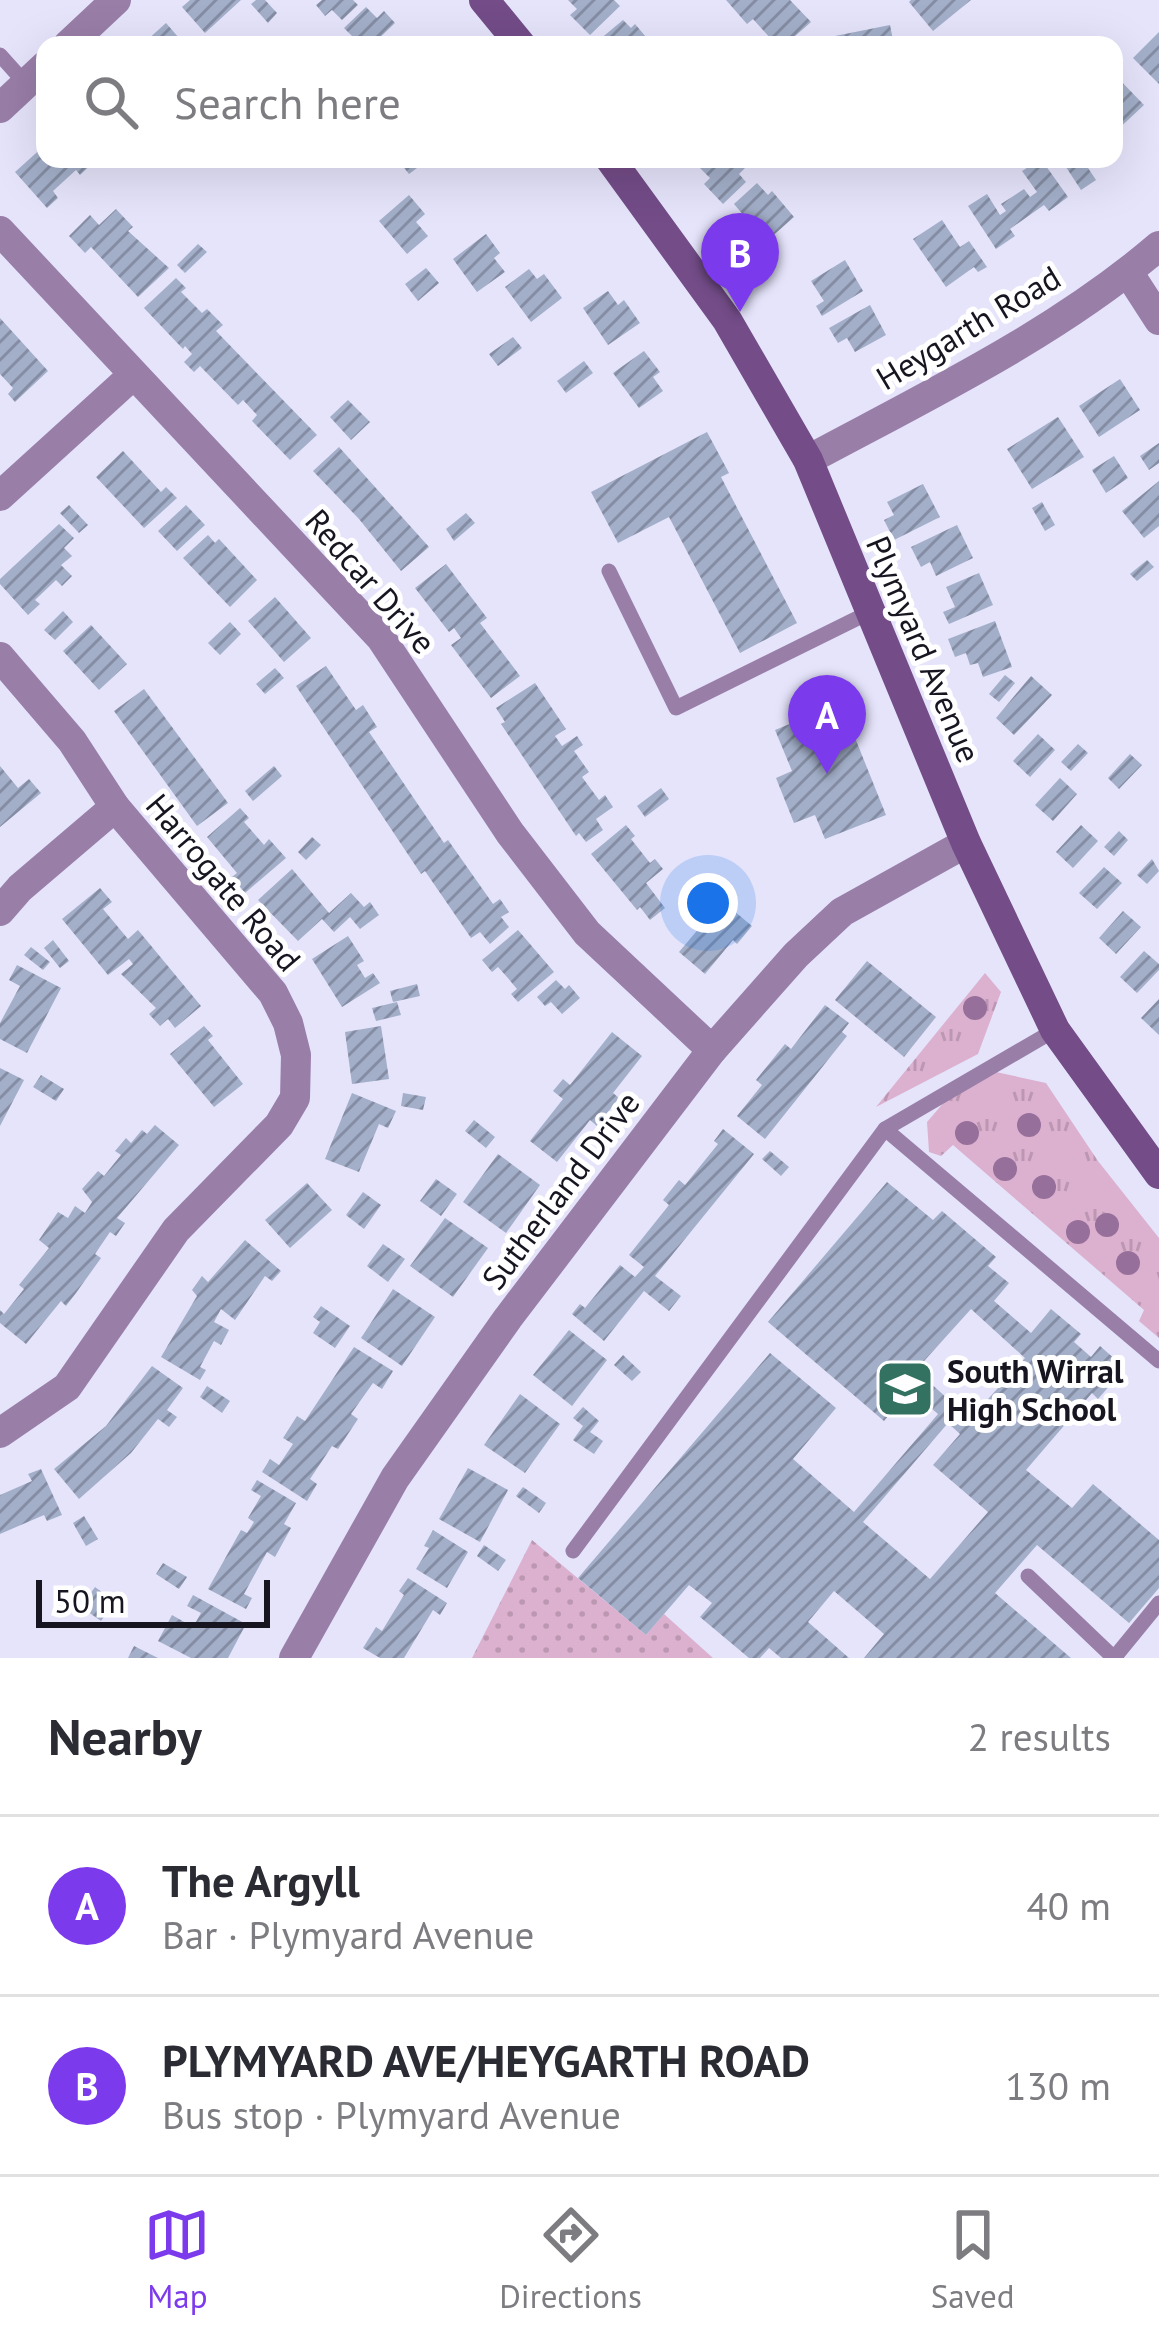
<!DOCTYPE html>
<html lang="en">
<head>
<meta charset="utf-8">
<style>
	body { margin:0; font-family:"PT Sans",sans-serif; background:#f7f7f7; color:#2b2b33 }
	.scale { position:absolute; left:36px; bottom:30px; width:234px; box-sizing:border-box; padding-left:12px; border:6px solid #171520; border-top:0; font-size:33px; line-height:42px; white-space:nowrap; color:#171520; -webkit-text-stroke:9px #fff; paint-order:stroke }
	.you { position:absolute; left:708px; top:903px; width:42px; height:42px; margin:-30px; border:9px solid #fff; border-radius:50%; background:#1a73e8; box-shadow:0 0 0 18px #1a73e833 }
	.badge { display:grid; place-items:center; width:78px; height:78px; border-radius:50%; background:#7c3aed; color:#fff; font-size:39px; font-weight:700 }
	.pin { position:absolute; translate:-50% -99px; filter:drop-shadow(0 3px 6px #0008) }
	.pin::after { content:''; position:absolute; top:63px; width:42px; height:36px; background:inherit; clip-path:polygon(0 0,100% 0,50% 100%) }
	.list { margin:0; padding:0; list-style:none }
	h2 { display:flex; justify-content:space-between; align-items:center; height:156px; margin:0; padding:0 48px; font-size:51px }
	h2 small { font-size:39px; font-weight:400; color:#7c7c81 }
	.list li { display:grid; grid-template-columns:78px 1fr auto; gap:36px; align-items:center; box-sizing:border-box; height:180px; padding:0 48px; border-top:3px solid #e1e1e2 }
	.list b { display:block; font-size:45px; white-space:nowrap }
	.list p { margin:0; font-size:39px; white-space:nowrap; color:#7c7c81 }
	.list em { font-size:39px; font-style:normal; color:#7c7c81 }
	.icon { flex:none; width:66px; height:66px; fill:none; stroke:currentColor; stroke-width:2; stroke-linecap:round; stroke-linejoin:round }
	.map { position:relative; flex:none; width:1159px; height:1658px; overflow:hidden }
	.search { position:absolute; background:#fff; box-shadow:0 12px 48px #0002; left:36px; right:36px; top:36px; height:132px; display:flex; align-items:center; gap:30px; box-sizing:border-box; padding:0 42px; border-radius:24px; color:#7c7c81; font-size:45px }
	.sheet { height:516px; background:#fff }
	nav { display:flex; justify-content:space-around; align-items:center; box-sizing:border-box; height:168px; border-top:3px solid #e1e1e2; background:#fff; font-size:33px; color:#7c7c81 }
	nav a { display:grid; justify-items:center; gap:6px }
	nav .on { color:#7c3aed }
	.map>svg:first-child { display:block }
	.grass { fill:url(#grass-tufts) }
	.park { fill:url(#park-dots) }
	.building { fill:url(#building-hatch); fill-rule:evenodd }
	.lines { fill:none; stroke-linecap:round; stroke-linejoin:round }
	.lane { stroke:#997ea8; stroke-width:15 }
	.street { stroke:#997ea8; stroke-width:30 }
	.secondary { stroke:#734c88; stroke-width:30 }
	.tree { fill:#966f9a }
	.labels { text-anchor:middle; dominant-baseline:central; stroke-width:10; stroke-linejoin:round; paint-order:stroke }
	.street-label { font-size:33px; fill:#171520; stroke:#fff }
	.poi-label { font-size:33px; font-weight:bold; fill:#171520; stroke:#fff; text-anchor:start }
</style>
</head>
<body>
<div class="map">
<svg width="1159" height="1658" viewBox="0 0 1159 1658">
	<defs>
		<pattern id="grass-tufts" width="24" height="20" patternUnits="userSpaceOnUse" patternTransform="scale(3)"><rect width="24" height="20" fill="#dcb1d0"/><path d="M3 7l-1-3M5 7V3M7 7l1-3M15 17l-1-3M17 17v-4M19 17l1-3" fill="none" stroke="#bc97b2"/></pattern>
		<pattern id="park-dots" width="8" height="8" patternUnits="userSpaceOnUse" patternTransform="scale(3)"><rect width="8" height="8" fill="#dcb1d0"/><path d="M2 2h.1M6 6h.1" fill="none" stroke="#bc97b2" stroke-width="1.8" stroke-linecap="round"/></pattern>
		<pattern id="building-hatch" width="6" height="6" patternUnits="userSpaceOnUse" patternTransform="scale(3)"><rect width="6" height="6" fill="#a3afc9"/><path d="M-1 1l2-2M0 6l6-6M5 7l2-2" fill="none" stroke="#848da3"/></pattern>
	</defs>
	<rect width="100%" height="100%" fill="#e5e4fb"/>
	<g class="grass">
		<polygon points="985,973 1001,992 978,1054 876,1107"/>
		<polygon points="996,1072 1046,1083 1098,1161 1159,1238 1159,1338 1139,1321 1144,1310 953,1145 941,1156 929,1152 927,1122 946,1100"/>
	</g>
	<polygon class="park" points="532,1540 646,1635 664,1614 713,1658 472,1658"/>
	<g class="building">
		<polygon points="190,0 241,0 205,33 182,7"/>
		<polygon points="256,0 265,0 277,13 268,23 251,4"/>
		<polygon points="322,0 353,0 358,5 342,20 332,10 325,16 316,5"/>
		<polygon points="568,0 614,0 620,6 590,35 570,15 577,9"/>
		<polygon points="726,0 790,0 811,22 785,45 766,45 772,40 753,19 747,24"/>
		<polygon points="911,0 971,0 933,31 909,2"/>
		<polygon points="366,7 377,18 384,11 395,23 372,45 347,45 354,38 344,28"/>
		<polygon points="623,20 631,28 635,24 646,37 638,45 603,45 599,40"/>
		<polygon points="166,23 185,45 142,45 146,41"/>
		<polygon points="890,25 894,45 837,45 835,36"/>
		<polygon points="1159,32 1159,84 1133,58"/>
		<polygon points="1114,74 1144,105 1114,133"/>
		<polygon points="45,145 45,159 97,159 80,175 76,170 53,191 58,198 47,208 15,172"/>
		<polygon points="397,159 429,159 409,174"/>
		<polygon points="709,159 744,159 749,164 739,174 746,182 723,204 704,184 710,178 700,168"/>
		<polygon points="1041,159 1068,197 1049,211 1044,205 1010,229 1015,236 996,249 968,206 987,194 1000,215 1006,211 1001,204 1024,189 1030,197 1037,192 1022,171"/>
		<polygon points="1071,159 1082,159 1096,180 1081,190 1064,164"/>
		<polygon points="757,183 768,195 772,191 794,217 760,247 738,222 745,217 734,204"/>
		<polygon points="409,195 425,214 416,222 428,236 407,254 379,221"/>
		<polygon points="116,209 133,227 128,231 169,268 138,297 91,247 85,253 69,236 90,215 99,225"/>
		<polygon points="942,220 960,247 969,241 987,267 978,272 974,267 946,287 913,239"/>
		<polygon points="486,234 500,253 494,258 505,272 477,292 453,259"/>
		<polygon points="198,244 207,252 185,273 177,265"/>
		<polygon points="845,260 863,291 822,316 816,306 824,301 811,281"/>
		<polygon points="426,268 439,283 418,301 405,284"/>
		<polygon points="529,269 537,279 544,274 562,298 531,322 505,287"/>
		<polygon points="176,278 186,288 181,292 202,313 207,309 223,325 216,331 317,435 290,460 252,421 257,415 243,400 238,405 200,366 194,372 184,362 192,354 185,346 183,349 144,308"/>
		<polygon points="608,291 618,305 624,300 640,323 608,345 583,308"/>
		<polygon points="870,305 886,335 855,352 847,338 838,343 829,328"/>
		<polygon points="0,318 48,371 15,402 8,394 13,388 0,374"/>
		<polygon points="513,337 522,348 498,366 489,354"/>
		<polygon points="644,351 660,372 653,377 663,391 639,408 613,373"/>
		<polygon points="584,361 593,373 566,393 557,381"/>
		<polygon points="1120,379 1140,410 1099,437 1079,406"/>
		<polygon points="348,400 370,422 351,440 330,417"/>
		<polygon points="1058,417 1084,457 1032,489 1007,449"/>
		<polygon points="707,432 729,473 721,477 797,623 740,653 669,517 618,543 591,492"/>
		<polygon points="1159,443 1159,463 1149,470 1140,456"/>
		<polygon points="339,447 429,547 401,571 359,519 313,471"/>
		<polygon points="123,451 161,492 166,487 177,498 144,528 96,477"/>
		<polygon points="1114,456 1128,478 1106,493 1092,470"/>
		<polygon points="1159,481 1159,526 1144,538 1122,511"/>
		<polygon points="923,484 940,517 894,540 884,520 894,515 887,502"/>
		<polygon points="1042,502 1055,525 1045,531 1032,508"/>
		<polygon points="69,505 88,525 79,533 60,513"/>
		<polygon points="186,505 205,525 177,551 158,531"/>
		<polygon points="466,513 475,523 454,541 446,529"/>
		<polygon points="59,524 74,538 64,548 72,556 61,565 72,576 62,586 56,580 35,600 40,604 28,615 0,584 0,579"/>
		<polygon points="957,525 973,558 936,576 930,562 921,567 911,547"/>
		<polygon points="208,535 215,543 219,539 257,580 230,607 183,558"/>
		<polygon points="1147,560 1154,567 1137,581 1130,574"/>
		<polygon points="446,564 487,618 480,623 520,676 491,698 451,645 461,638 454,628 449,632 415,588"/>
		<polygon points="979,573 993,605 949,624 943,612 955,607 946,587"/>
		<polygon points="275,597 311,638 284,662 248,621"/>
		<polygon points="63,611 73,622 55,640 44,630"/>
		<polygon points="995,621 1012,667 983,677 978,663 970,665 966,653 955,657 948,639"/>
		<polygon points="230,622 241,634 220,655 208,643"/>
		<polygon points="91,625 127,664 99,690 63,651"/>
		<polygon points="326,666 356,710 363,705 377,727 369,732 444,843 448,840 493,904 500,899 509,912 501,917 509,927 490,944 480,932 471,938 425,871 421,874 296,686"/>
		<polygon points="275,668 284,678 265,694 256,684"/>
		<polygon points="1005,675 1015,683 999,702 989,694"/>
		<polygon points="1031,676 1052,695 1014,735 996,718"/>
		<polygon points="535,683 566,729 555,736 562,746 577,736 583,745 574,751 589,772 582,777 599,800 605,795 613,807 596,819 603,830 586,842 579,833 576,836 501,724 505,722 496,708"/>
		<polygon points="144,689 228,803 197,826 114,711"/>
		<polygon points="841,703 886,815 825,839 815,815 794,823 776,778 792,771 775,730"/>
		<polygon points="1038,734 1055,750 1030,777 1013,761"/>
		<polygon points="1078,744 1088,753 1071,771 1061,762"/>
		<polygon points="1130,754 1142,765 1119,789 1108,778"/>
		<polygon points="0,766 18,788 29,779 41,793 0,827"/>
		<polygon points="274,766 282,776 253,801 245,791"/>
		<polygon points="1060,778 1077,794 1053,821 1035,805"/>
		<polygon points="661,788 669,799 645,817 637,806"/>
		<polygon points="240,808 249,818 244,822 264,845 269,839 286,858 245,893 232,877 237,873 207,837"/>
		<polygon points="626,825 635,836 631,839 650,863 655,859 663,869 646,883 665,908 650,920 640,907 637,910 591,854"/>
		<polygon points="1081,825 1098,841 1073,868 1056,852"/>
		<polygon points="1119,831 1128,840 1114,856 1104,847"/>
		<polygon points="312,837 321,845 306,860 298,852"/>
		<polygon points="1152,859 1159,871 1147,884 1137,875"/>
		<polygon points="1104,867 1122,883 1097,909 1079,893"/>
		<polygon points="292,869 329,913 351,893 364,907 370,902 379,915 360,929 350,917 334,932 322,919 298,941 258,900"/>
		<polygon points="100,888 112,902 103,909 128,939 138,930 201,1006 175,1028 168,1019 160,1026 149,1014 156,1008 121,974 133,964 129,959 108,975 62,919"/>
		<polygon points="722,901 752,926 737,944 733,940 705,974 679,952"/>
		<polygon points="1123,911 1141,927 1116,954 1099,938"/>
		<polygon points="518,930 554,972 518,1002 511,994 517,989 507,977 498,967 492,972 482,960"/>
		<polygon points="348,936 364,961 357,965 365,978 373,973 380,983 342,1007 312,959"/>
		<polygon points="53,940 69,961 60,968 44,948"/>
		<polygon points="31,947 50,962 43,970 24,955"/>
		<polygon points="1144,951 1159,964 1159,970 1137,993 1120,977"/>
		<polygon points="867,961 936,1017 904,1057 835,1000"/>
		<polygon points="17,965 61,988 27,1053 0,1039 0,1023 20,986 9,980"/>
		<polygon points="556,980 565,989 569,985 580,998 562,1014 551,1002 545,1006 537,997"/>
		<polygon points="417,984 420,996 393,1002 390,991"/>
		<polygon points="1159,999 1159,1035 1141,1018"/>
		<polygon points="397,1002 401,1015 376,1021 372,1008"/>
		<polygon points="825,1005 849,1023 842,1032 847,1036 765,1139 737,1116 762,1085 756,1080 785,1044 791,1049"/>
		<polygon points="204,1026 213,1036 208,1040 243,1084 214,1107 170,1054"/>
		<polygon points="381,1026 389,1079 352,1084 345,1032"/>
		<polygon points="612,1032 642,1056 613,1093 619,1098 597,1126 590,1120 557,1162 530,1141 563,1099 553,1091 563,1079 570,1085"/>
		<polygon points="0,1068 24,1080 0,1126"/>
		<polygon points="41,1075 64,1089 56,1101 33,1087"/>
		<polygon points="352,1093 396,1111 388,1128 379,1124 359,1172 325,1159"/>
		<polygon points="403,1093 426,1097 423,1110 401,1106"/>
		<polygon points="474,1120 495,1137 486,1148 465,1131"/>
		<polygon points="155,1125 179,1145 117,1218 125,1223 116,1236 110,1232 95,1254 101,1258 76,1293 66,1306 61,1301 26,1344 0,1323 0,1310 4,1314 24,1289 19,1285 49,1248 39,1240 58,1212 68,1218 75,1206 85,1213 92,1202 82,1189 98,1171 104,1176 121,1155 115,1151 126,1138 131,1143 142,1130 147,1134"/>
		<polygon points="723,1129 754,1154 655,1276 681,1296 669,1311 644,1291 604,1341 572,1314 580,1304 585,1308 620,1265 635,1277 644,1267 629,1255 669,1205 663,1200 679,1180 685,1185 718,1144 714,1141"/>
		<polygon points="770,1151 789,1167 781,1176 762,1159"/>
		<polygon points="498,1154 540,1185 506,1233 463,1202"/>
		<polygon points="436,1179 457,1194 441,1216 420,1201"/>
		<path d="M 887,1182 L 933,1220 L 942,1211 L 996,1257 L 988,1266 L 1009,1283 L 994,1301 L 1031,1333 L 1051,1309 L 1081,1334 L 1074,1342 L 1091,1357 L 1100,1346 L 1125,1368 L 1098,1399 L 1092,1393 L 1026,1470 L 1072,1508 L 1093,1484 L 1159,1540 L 1159,1588 L 1129,1623 L 1037,1545 L 995,1593 L 1071,1658 L 864,1658 L 884,1634 L 834,1591 L 808,1622 L 849,1658 L 781,1658 L 769,1648 L 760,1658 L 749,1658 L 700,1617 L 712,1603 L 689,1585 L 646,1635 L 578,1578 L 770,1353 L 836,1408 L 793,1459 L 854,1512 L 938,1414 L 910,1390 L 884,1421 L 768,1322 ZM 971,1309 L 1025,1358 L 970,1419 L 916,1370 ZM 948,1423 L 960,1434 L 933,1465 L 988,1512 L 930,1579 L 863,1522 Z"/>
		<polygon points="307,1183 332,1210 290,1248 265,1220"/>
		<polygon points="363,1192 381,1205 364,1229 346,1215"/>
		<polygon points="445,1218 488,1248 453,1297 410,1266"/>
		<polygon points="245,1240 281,1271 272,1281 265,1276 235,1320 221,1309 214,1322 229,1330 221,1345 214,1341 200,1367 206,1370 200,1380 161,1357 197,1296 192,1290 202,1276 208,1282"/>
		<polygon points="383,1244 405,1259 388,1282 367,1266"/>
		<polygon points="393,1289 435,1317 402,1366 361,1338"/>
		<polygon points="321,1306 350,1326 335,1348 313,1333 320,1322 313,1317"/>
		<polygon points="569,1330 607,1360 572,1406 533,1375"/>
		<polygon points="354,1347 393,1371 382,1389 373,1383 351,1414 358,1419 338,1449 332,1446 310,1479 317,1484 307,1501 262,1472 270,1459 279,1465 293,1444 283,1438 297,1416 305,1421"/>
		<polygon points="623,1355 641,1372 632,1381 614,1365"/>
		<polygon points="152,1366 183,1388 167,1410 177,1417 169,1427 158,1419 131,1453 79,1499 54,1469 106,1426"/>
		<polygon points="207,1386 230,1401 222,1413 200,1397"/>
		<polygon points="520,1394 560,1424 525,1473 484,1445"/>
		<polygon points="583,1407 599,1421 590,1432 603,1441 594,1454 573,1440 583,1426 573,1418"/>
		<polygon points="468,1468 508,1490 480,1542 439,1519"/>
		<polygon points="41,1469 62,1515 47,1521 44,1515 0,1534 0,1495 32,1481 28,1474"/>
		<polygon points="257,1480 296,1503 284,1524 291,1528 275,1557 267,1552 244,1594 252,1598 246,1609 208,1589 241,1530 247,1533 254,1522 248,1518 261,1496 251,1490"/>
		<polygon points="523,1487 546,1503 539,1513 516,1496"/>
		<polygon points="84,1516 98,1539 86,1546 73,1523"/>
		<polygon points="433,1530 468,1552 447,1588 416,1569 429,1548 424,1546"/>
		<polygon points="484,1545 506,1560 498,1571 477,1556"/>
		<polygon points="163,1563 187,1577 179,1589 156,1574"/>
		<polygon points="408,1578 447,1603 440,1615 433,1610 404,1658 380,1658 363,1648 376,1627 382,1631 404,1595 399,1591"/>
		<polygon points="95,1587 115,1602 101,1621 81,1607"/>
		<polygon points="193,1595 246,1624 228,1658 191,1658 158,1641 172,1615 193,1627 201,1613 187,1606"/>
		<polygon points="134,1646 158,1658 128,1658"/>
	</g>
	<g class="lines">
		<g class="lane">
			<polyline points="0,55 26,84"/>
			<polyline points="609,571 676,708 868,613"/>
			<polyline points="885,1129 1159,1361"/>
			<polyline points="573,1551 885,1129 1055,1030"/>
			<polyline points="1028,1576 1114,1658"/>
			<polyline points="1114,1658 1159,1603"/>
		</g>
		<g class="street">
			<polyline points="68,45 116,0"/>
			<polyline points="0,108 45,66"/>
			<polyline points="0,231 381,638 510,833 587,933 712,1050"/>
			<polyline points="1128,272 1159,320"/>
			<path d="M 808,460 C 927,396 1056,334 1159,246"/>
			<polyline points="0,496 132,376"/>
			<polyline points="0,657 72,741 115,807 273,993 288,1023 296,1055 295,1098 279,1125 176,1230 67,1387 0,1433"/>
			<polyline points="0,911 20,888 115,807"/>
			<polyline points="294,1658 395,1478 508,1318 712,1050 796,955 842,912 966,843"/>
		</g>
		<g class="secondary">
			<polyline points="484,0 521,45"/>
			<polyline points="610,159 727,320 808,460 966,843 1055,1030 1159,1174"/>
		</g>
	</g>
	<g class="tree">
		<circle cx="975" cy="1008" r="12"/>
		<circle cx="1029" cy="1125" r="12"/>
		<circle cx="967" cy="1133" r="12"/>
		<circle cx="1005" cy="1169" r="12"/>
		<circle cx="1044" cy="1187" r="12"/>
		<circle cx="1107" cy="1225" r="12"/>
		<circle cx="1078" cy="1232" r="12"/>
		<circle cx="1128" cy="1263" r="12"/>
	</g>
	<defs>
		<symbol id="school-square" viewBox="-11 -11 22 22"><rect x="-9" y="-9" width="18" height="18" rx="4" fill="#337260" stroke="#fff"/><path d="M0-5L7-2L0 1L-7-2ZM-4 1L0 2.5L4 1V4Q0 6-4 4Z" fill="#fff"/></symbol>
	</defs>
	<g fill-rule="evenodd">
		<use href="#school-square" x="872" y="1356" width="66" height="66"/>
	</g>
	<g class="labels">
		<g class="street-label">
			<text transform="translate(968 327) rotate(-31)">Heygarth Road</text>
			<text transform="translate(371 581) rotate(49)">Redcar Drive</text>
			<text transform="translate(924 649) rotate(67)">Plymyard Avenue</text>
			<text transform="translate(224 882) rotate(50)">Harrogate Road</text>
			<text transform="translate(560 1190) rotate(-53)">Sutherland Drive</text>
		</g>
		<g class="poi-label">
			<text x="947" y="1370">South Wirral<tspan x="947" dy="38">High School</tspan></text>
		</g>
	</g>
</svg>
<div class="scale">50 m</div>
<div class="you"></div>
<div class="pin badge" style="left:827px;top:774px">A</div>
<div class="pin badge" style="left:740px;top:312px">B</div>
<div class="search"><svg class="icon" aria-label="search" viewBox="0 0 24 24"><circle cx="10" cy="10" r="6"/><path d="M15 15l6 6"/></svg>Search here</div>
</div>
<section class="sheet">
<h2>Nearby<small>2 results</small></h2>
<ul class="list">
<li><span class="badge">A</span><div><b>The Argyll</b><p>Bar · Plymyard Avenue</p></div><em>40 m</em></li>
<li><span class="badge">B</span><div><b>PLYMYARD AVE/HEYGARTH ROAD</b><p>Bus stop · Plymyard Avenue</p></div><em>130 m</em></li>
</ul>
</section>
<nav>
<a class="on"><svg class="icon" aria-label="map" viewBox="0 0 24 24"><path d="M3 6l6-2 6 2 6-2v14l-6 2-6-2-6 2zM9 4v14M15 6v14"/></svg>Map</a>
<a><svg class="icon" aria-label="directions" viewBox="0 0 24 24"><path d="M12 3l9 9-9 9-9-9zM9 14v-3h6M13 9l2 2-2 2"/></svg>Directions</a>
<a><svg class="icon" aria-label="saved" viewBox="0 0 24 24"><path d="M7 4h10v16l-5-4-5 4z"/></svg>Saved</a>
</nav>
</body>
</html>
